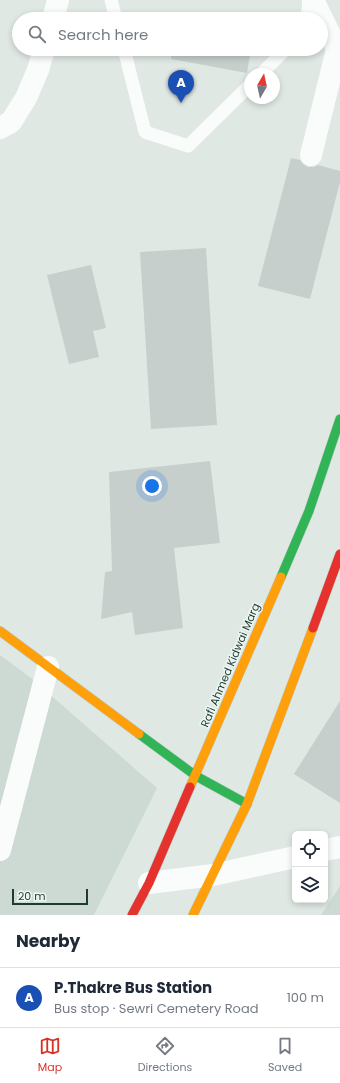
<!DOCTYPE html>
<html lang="en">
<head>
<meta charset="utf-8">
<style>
	body { margin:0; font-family:Poppins,sans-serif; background:#f2f2f3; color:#1f2937 }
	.controls { position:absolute; right:12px; bottom:12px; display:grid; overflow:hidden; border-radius:6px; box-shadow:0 2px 6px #0003 }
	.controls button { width:36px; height:36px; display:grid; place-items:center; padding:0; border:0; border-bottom:1px solid #e0e1e3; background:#fff; color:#1f2937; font:20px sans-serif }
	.compass { position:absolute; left:244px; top:68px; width:36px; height:36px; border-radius:50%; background:#fff; box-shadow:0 2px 6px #0003; rotate:9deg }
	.scale { position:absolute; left:12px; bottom:10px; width:76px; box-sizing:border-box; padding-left:4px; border:2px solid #1d3c33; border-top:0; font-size:11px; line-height:14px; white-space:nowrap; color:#1d3c33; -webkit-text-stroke:3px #eef7f2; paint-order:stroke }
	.you { position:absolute; left:152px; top:486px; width:14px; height:14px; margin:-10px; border:3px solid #fff; border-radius:50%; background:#1a73e8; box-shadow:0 0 0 6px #1a73e833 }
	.badge { display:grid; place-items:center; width:26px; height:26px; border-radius:50%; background:#d93025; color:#fff; font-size:13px; font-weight:700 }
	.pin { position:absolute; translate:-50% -33px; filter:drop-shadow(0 1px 2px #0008) }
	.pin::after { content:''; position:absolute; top:21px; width:14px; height:12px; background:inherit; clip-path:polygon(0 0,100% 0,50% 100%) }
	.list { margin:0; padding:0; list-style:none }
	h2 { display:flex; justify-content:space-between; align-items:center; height:52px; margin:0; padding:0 16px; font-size:17px }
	h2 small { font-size:13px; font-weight:400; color:#747a83 }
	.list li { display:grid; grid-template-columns:26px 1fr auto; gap:12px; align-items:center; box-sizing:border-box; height:60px; padding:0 16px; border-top:1px solid #e0e1e3 }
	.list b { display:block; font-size:15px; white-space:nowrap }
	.list p { margin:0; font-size:13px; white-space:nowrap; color:#747a83 }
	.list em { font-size:13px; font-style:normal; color:#747a83 }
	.icon { flex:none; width:22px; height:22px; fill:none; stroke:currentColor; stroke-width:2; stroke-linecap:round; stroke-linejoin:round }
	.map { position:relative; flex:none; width:340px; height:915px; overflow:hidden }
	.search { position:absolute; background:#fff; box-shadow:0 2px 6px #0003; left:12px; right:12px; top:12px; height:44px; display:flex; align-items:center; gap:10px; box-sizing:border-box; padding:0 14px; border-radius:22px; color:#747a83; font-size:15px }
	.sheet { height:112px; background:#fff }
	nav { display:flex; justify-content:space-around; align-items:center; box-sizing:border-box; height:56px; border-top:1px solid #e0e1e3; background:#fff; font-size:11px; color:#747a83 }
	nav a { display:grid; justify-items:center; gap:2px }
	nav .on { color:#d93025 }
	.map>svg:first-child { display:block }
	.built { fill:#cddad4 }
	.building { fill:#c7cfcc }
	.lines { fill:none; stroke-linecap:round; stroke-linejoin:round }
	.fast-casing { stroke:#b9c5c0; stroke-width:10 }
	.slow-casing { stroke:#b9c5c0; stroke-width:10 }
	.jam-casing { stroke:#b9c5c0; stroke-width:10 }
	.lane { stroke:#fafcfb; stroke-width:13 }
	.street { stroke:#fafcfb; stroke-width:22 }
	.fast { stroke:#30b455; stroke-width:9 }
	.slow { stroke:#ff9f0a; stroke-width:9 }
	.jam { stroke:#e5322d; stroke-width:9 }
	.labels { text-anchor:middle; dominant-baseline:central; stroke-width:3; stroke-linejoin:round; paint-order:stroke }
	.street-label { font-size:11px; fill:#1d3c33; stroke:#eef7f2 }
</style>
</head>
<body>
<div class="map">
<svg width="340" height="915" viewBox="0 0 340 915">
	<rect width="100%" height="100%" fill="#e0e8e4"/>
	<g class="built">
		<polygon points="0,655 31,678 157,788 94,915 0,915"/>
		<polygon points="340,886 340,915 321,915"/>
	</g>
	<g class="building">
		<polygon points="172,49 251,49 247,73 171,59"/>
		<polygon points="291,158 300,160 303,164 308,167 314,167 318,165 340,171 340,182 310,299 258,286"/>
		<polygon points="206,248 217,425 151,429 140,252"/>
		<polygon points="91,265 106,328 93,331 99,357 69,364 47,275"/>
		<polygon points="210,461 220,543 174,548 183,628 135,635 132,612 101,619 105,572 112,571 109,472"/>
		<polygon points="340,701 340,803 294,774"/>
	</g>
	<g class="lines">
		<defs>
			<g id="fast">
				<polyline points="281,577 309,511 340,419"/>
				<polyline points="139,734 196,776 247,804"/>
			</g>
			<g id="slow">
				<polyline points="0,631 139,734"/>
				<polyline points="190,787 281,577"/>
				<polyline points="193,915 247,804 313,628"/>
			</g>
			<g id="jam">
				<polyline points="313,628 340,554"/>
				<polyline points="132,915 149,883 190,787"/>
			</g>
		</defs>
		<use href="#fast" class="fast-casing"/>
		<use href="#slow" class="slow-casing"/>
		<use href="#jam" class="jam-casing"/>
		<g class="lane">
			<polyline points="111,0 116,19"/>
			<polyline points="307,19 309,0"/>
			<polyline points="124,49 145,132 188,146 250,85"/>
			<polyline points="261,74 286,49"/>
		</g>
		<g class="street">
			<polyline points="53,19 58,0"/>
			<polyline points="0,128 11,122 26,98 38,70 44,49"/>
			<polyline points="311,155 337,49 313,0"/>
			<polyline points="0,850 48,667"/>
			<polyline points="325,850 340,847"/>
			<polyline points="149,883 213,875 295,857"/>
		</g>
		<use href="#fast" class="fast"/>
		<use href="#slow" class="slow"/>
		<use href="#jam" class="jam"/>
	</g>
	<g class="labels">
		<g class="street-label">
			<text transform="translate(230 665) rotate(-67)">Rafi Ahmed Kidwai Marg</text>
		</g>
	</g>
</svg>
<div class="controls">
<button><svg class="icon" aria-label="locate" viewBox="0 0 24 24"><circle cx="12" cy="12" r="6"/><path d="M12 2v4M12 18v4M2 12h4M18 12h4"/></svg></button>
<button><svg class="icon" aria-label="layers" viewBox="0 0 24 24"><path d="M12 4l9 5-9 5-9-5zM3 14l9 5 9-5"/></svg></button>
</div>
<svg class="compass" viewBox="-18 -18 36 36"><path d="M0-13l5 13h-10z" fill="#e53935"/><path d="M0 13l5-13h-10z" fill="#747a83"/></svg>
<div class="scale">20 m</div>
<div class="you"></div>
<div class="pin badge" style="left:181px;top:103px;background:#1a4fb4">A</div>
<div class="search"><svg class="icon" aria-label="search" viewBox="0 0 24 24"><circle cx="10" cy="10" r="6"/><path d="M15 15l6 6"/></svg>Search here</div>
</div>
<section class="sheet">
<h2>Nearby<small></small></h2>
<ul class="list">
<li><span class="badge" style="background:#1a4fb4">A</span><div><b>P.Thakre Bus Station</b><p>Bus stop · Sewri Cemetery Road</p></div><em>100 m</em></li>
</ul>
</section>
<nav>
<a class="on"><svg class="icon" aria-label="map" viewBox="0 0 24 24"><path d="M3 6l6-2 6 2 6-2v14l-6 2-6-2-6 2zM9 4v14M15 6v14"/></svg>Map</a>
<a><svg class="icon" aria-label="directions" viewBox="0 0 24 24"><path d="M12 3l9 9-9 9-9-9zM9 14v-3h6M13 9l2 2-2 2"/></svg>Directions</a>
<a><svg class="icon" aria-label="saved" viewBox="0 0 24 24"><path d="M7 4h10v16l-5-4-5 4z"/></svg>Saved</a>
</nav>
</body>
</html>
